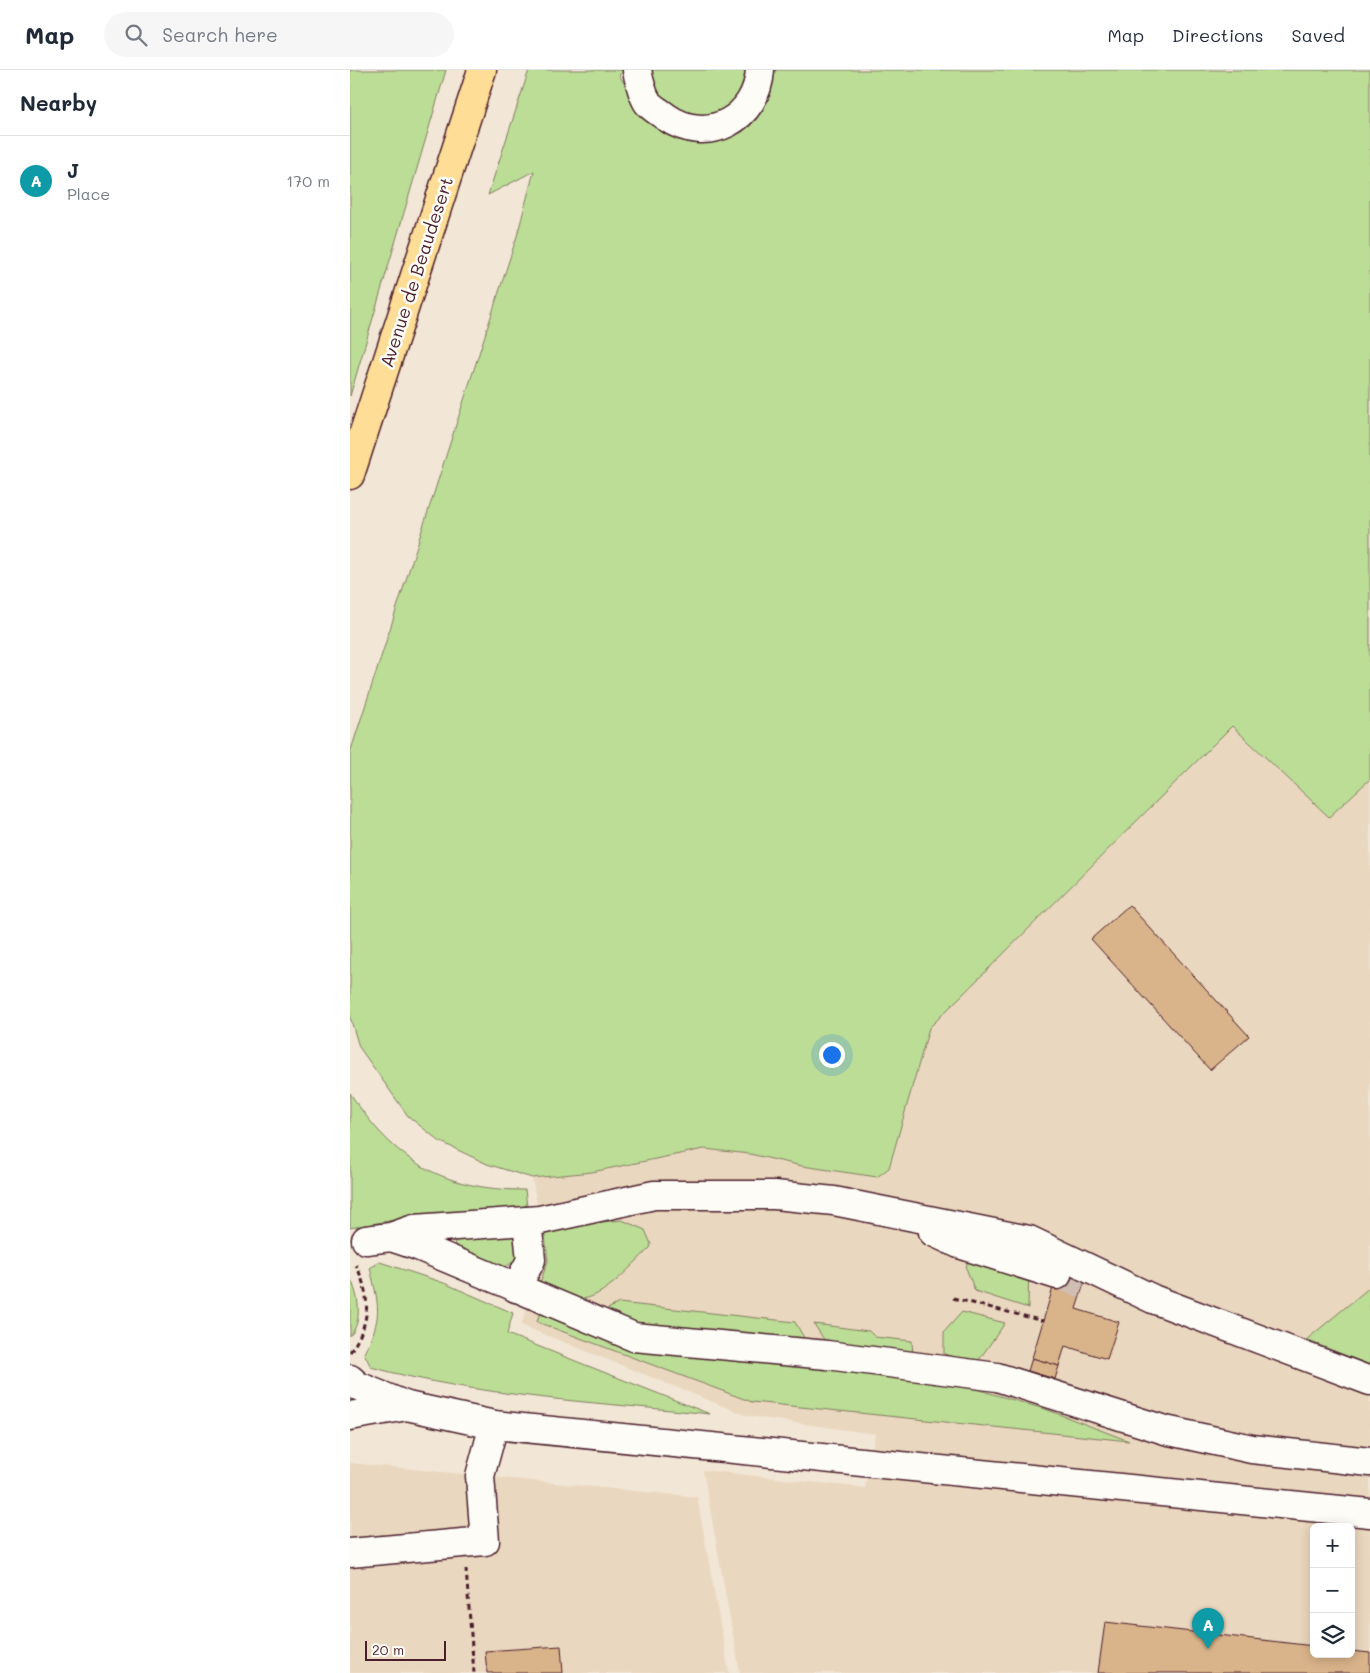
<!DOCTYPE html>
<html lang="en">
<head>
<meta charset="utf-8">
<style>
	body { margin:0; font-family:Mali,sans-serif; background:#f6f6f7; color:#1f2937 }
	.controls { position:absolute; right:15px; bottom:15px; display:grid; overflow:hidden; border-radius:8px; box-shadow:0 2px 12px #0003 }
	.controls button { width:45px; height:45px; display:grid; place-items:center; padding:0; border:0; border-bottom:1px solid #e0e1e3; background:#fff; color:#1f2937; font:25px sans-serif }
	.scale { position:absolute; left:15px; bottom:12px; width:81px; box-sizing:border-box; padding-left:5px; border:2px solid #4a1f2b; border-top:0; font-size:14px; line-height:18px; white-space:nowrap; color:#4a1f2b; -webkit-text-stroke:4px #fdfcf7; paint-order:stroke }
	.you { position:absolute; left:481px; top:984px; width:18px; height:18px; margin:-12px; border:4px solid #fff; border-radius:50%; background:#1a73e8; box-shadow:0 0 0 8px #1a73e833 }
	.badge { display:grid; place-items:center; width:32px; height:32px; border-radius:50%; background:#db2777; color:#fff; font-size:16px; font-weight:700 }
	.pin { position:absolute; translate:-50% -41px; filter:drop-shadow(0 1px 2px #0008) }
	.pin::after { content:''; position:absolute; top:26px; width:18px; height:15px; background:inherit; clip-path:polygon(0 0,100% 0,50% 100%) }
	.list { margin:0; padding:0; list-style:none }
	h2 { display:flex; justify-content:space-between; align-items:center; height:65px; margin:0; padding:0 20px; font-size:21px }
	h2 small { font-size:16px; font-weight:400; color:#747a83 }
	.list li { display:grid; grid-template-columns:32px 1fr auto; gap:15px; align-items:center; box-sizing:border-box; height:90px; padding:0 20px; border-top:1px solid #e0e1e3 }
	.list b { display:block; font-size:19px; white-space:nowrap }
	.list p { margin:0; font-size:16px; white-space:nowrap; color:#747a83 }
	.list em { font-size:16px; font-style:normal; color:#747a83 }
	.icon { flex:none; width:28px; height:28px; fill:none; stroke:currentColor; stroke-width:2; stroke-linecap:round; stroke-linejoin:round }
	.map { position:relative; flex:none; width:1020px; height:1603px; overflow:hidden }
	header { display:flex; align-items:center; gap:30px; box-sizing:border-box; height:70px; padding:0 25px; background:#fff; border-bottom:1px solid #e0e1e3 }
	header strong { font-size:24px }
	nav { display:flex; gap:28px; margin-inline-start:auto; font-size:18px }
	.search { width:350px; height:45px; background:#f6f6f7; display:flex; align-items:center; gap:12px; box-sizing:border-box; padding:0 18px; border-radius:28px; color:#747a83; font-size:19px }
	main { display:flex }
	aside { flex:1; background:#fff }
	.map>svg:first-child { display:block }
	.built { fill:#ead7bf; fill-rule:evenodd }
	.green { fill:#bbdd96; stroke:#827e60 }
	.building { fill:#d9b38a; stroke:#4a1f2b }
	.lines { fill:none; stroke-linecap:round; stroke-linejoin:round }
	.minor-tunnel { stroke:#d0beb4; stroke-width:28; stroke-dasharray:28 14; stroke-linecap:butt }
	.minor-casing { stroke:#4a1f2b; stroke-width:31 }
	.major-casing { stroke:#4a1f2b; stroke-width:31 }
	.path { stroke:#4a1f2b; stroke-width:3; stroke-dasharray:5 4; stroke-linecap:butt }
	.minor { stroke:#fdfcf7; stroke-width:28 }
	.major { stroke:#fedd96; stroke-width:28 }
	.labels { text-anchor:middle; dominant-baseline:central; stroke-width:5; stroke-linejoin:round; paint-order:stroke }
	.street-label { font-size:18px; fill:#4a1f2b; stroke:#fdfcf7 }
</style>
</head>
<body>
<header>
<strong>Map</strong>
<div class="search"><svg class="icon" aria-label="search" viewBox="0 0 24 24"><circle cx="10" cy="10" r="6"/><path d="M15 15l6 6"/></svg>Search here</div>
<nav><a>Map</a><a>Directions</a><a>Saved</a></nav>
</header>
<main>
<aside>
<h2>Nearby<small></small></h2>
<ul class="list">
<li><span class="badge" style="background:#0f9aa8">A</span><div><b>J</b><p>Place</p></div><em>170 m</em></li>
</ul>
</aside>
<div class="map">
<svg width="1020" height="1603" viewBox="0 0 1020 1603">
	<rect width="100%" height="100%" fill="#f2e6d6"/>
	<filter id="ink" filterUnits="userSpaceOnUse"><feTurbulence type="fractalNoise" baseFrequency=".02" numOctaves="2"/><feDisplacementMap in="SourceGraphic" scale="10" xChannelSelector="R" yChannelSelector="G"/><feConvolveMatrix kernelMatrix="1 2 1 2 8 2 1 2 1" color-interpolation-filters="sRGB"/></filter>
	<g filter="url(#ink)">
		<g class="built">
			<path d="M 882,656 L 979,747 L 1020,709 L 1020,1603 L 390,1603 L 353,1400 L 515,1418 L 525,1364 L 398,1346 L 171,1255 L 193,1194 L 190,1150 L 182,1108 L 242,1102 L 354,1079 L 400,1084 L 452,1096 L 527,1107 L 539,1098 L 579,958 ZM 964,1457 L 1001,1457 L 1001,1584 L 964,1584 Z"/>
			<polygon points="0,1393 347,1427 379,1603 0,1603"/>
		</g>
		<g class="green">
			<polygon points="0,0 96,0 0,326"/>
			<polygon points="179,0 276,0 269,5 274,13 282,8 354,66 417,0 1020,0 1020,709 979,747 882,656 579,958 539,1098 527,1107 452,1096 400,1084 354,1079 242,1102 182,1108 137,1094 89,1071 58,1046 9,977 0,947 0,683 167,166 184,101 138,125"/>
			<polygon points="295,0 406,0 404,10 363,53 306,31"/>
			<path d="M 0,1023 C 44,1091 93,1120 175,1120 L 178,1145 L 49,1149 L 0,1158 Z"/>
			<path d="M 272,1150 L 295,1160 L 301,1174 L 300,1178 C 280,1196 250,1235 221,1229 C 210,1226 199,1219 189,1215 L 198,1191 L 194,1158 Z"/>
			<polygon points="624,1162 679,1188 678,1238 625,1221 616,1198"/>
			<path d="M 107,1164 L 162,1165 C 175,1177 166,1197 149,1198 L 103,1179 Z"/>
			<path d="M 30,1192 L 94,1213 L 163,1243 L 157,1264 L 360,1344 C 248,1332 129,1327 21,1297 L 14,1283 C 33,1248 29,1235 20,1198 Z"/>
			<path d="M 0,1208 C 9,1225 13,1251 0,1266 Z"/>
			<polygon points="1020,1217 1020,1295 956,1270"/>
			<polygon points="269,1233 445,1252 460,1278 287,1260 248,1244"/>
			<polygon points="190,1242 291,1279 605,1313 698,1340 779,1371 402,1332 187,1252"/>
			<polygon points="612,1242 655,1253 626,1294 594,1284 594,1262"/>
			<polygon points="464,1254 519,1261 525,1267 562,1271 563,1287 480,1279"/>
		</g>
		<g class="building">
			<polygon points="779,835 899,966 860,1000 741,869"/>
			<polygon points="709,1199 736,1207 732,1220 705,1211"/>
			<polygon points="705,1211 732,1220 726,1239 769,1252 757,1289 715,1276 709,1296 682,1288"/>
			<polygon points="682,1288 709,1296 705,1309 678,1301"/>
			<polygon points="755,1552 964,1576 964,1584 1001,1584 1001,1581 1020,1583 1020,1603 748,1603"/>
			<polygon points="211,1576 213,1603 137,1603 135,1581"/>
		</g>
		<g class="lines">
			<polyline class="minor-tunnel" points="707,1205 734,1214"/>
			<defs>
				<g id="minor">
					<path d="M 287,0 C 289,10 292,24 298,33 C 302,38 311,43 316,47 C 358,76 407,49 410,0"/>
					<polyline points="583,1162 609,1174 707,1205"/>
					<polyline points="41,1167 68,1176 284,1267 477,1285 647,1307 815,1360 902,1379 1020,1392"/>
					<polyline points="16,1170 41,1167 64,1159 190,1150 304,1125 425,1125 484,1131 679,1170 803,1229 1020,1311"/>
					<polyline points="166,1218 181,1190 177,1151"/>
					<polyline points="0,1309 8,1316 57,1336 0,1346"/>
					<polyline points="57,1336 144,1355 1020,1443"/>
					<polyline points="0,1483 135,1471 130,1406 144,1355"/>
				</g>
				<polyline id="major" points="0,405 132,0"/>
			</defs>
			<use href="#minor" class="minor-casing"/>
			<use href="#major" class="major-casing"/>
			<g class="path">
				<polyline points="603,1228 693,1251"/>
				<path d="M 0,1282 C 21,1253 21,1227 6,1195"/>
				<polyline points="116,1499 124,1603"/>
			</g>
			<use href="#minor" class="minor"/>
			<use href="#major" class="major"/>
		</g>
	</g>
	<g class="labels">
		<g class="street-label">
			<text transform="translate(66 202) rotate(-72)">Avenue de Beaudesert</text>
		</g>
	</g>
</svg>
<div class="controls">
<button>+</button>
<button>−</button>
<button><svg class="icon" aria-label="layers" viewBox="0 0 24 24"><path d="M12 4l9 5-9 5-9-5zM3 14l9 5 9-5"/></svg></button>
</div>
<div class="scale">20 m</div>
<div class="you"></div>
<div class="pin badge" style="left:858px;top:1579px;background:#0f9aa8">A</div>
</div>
</main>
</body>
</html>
